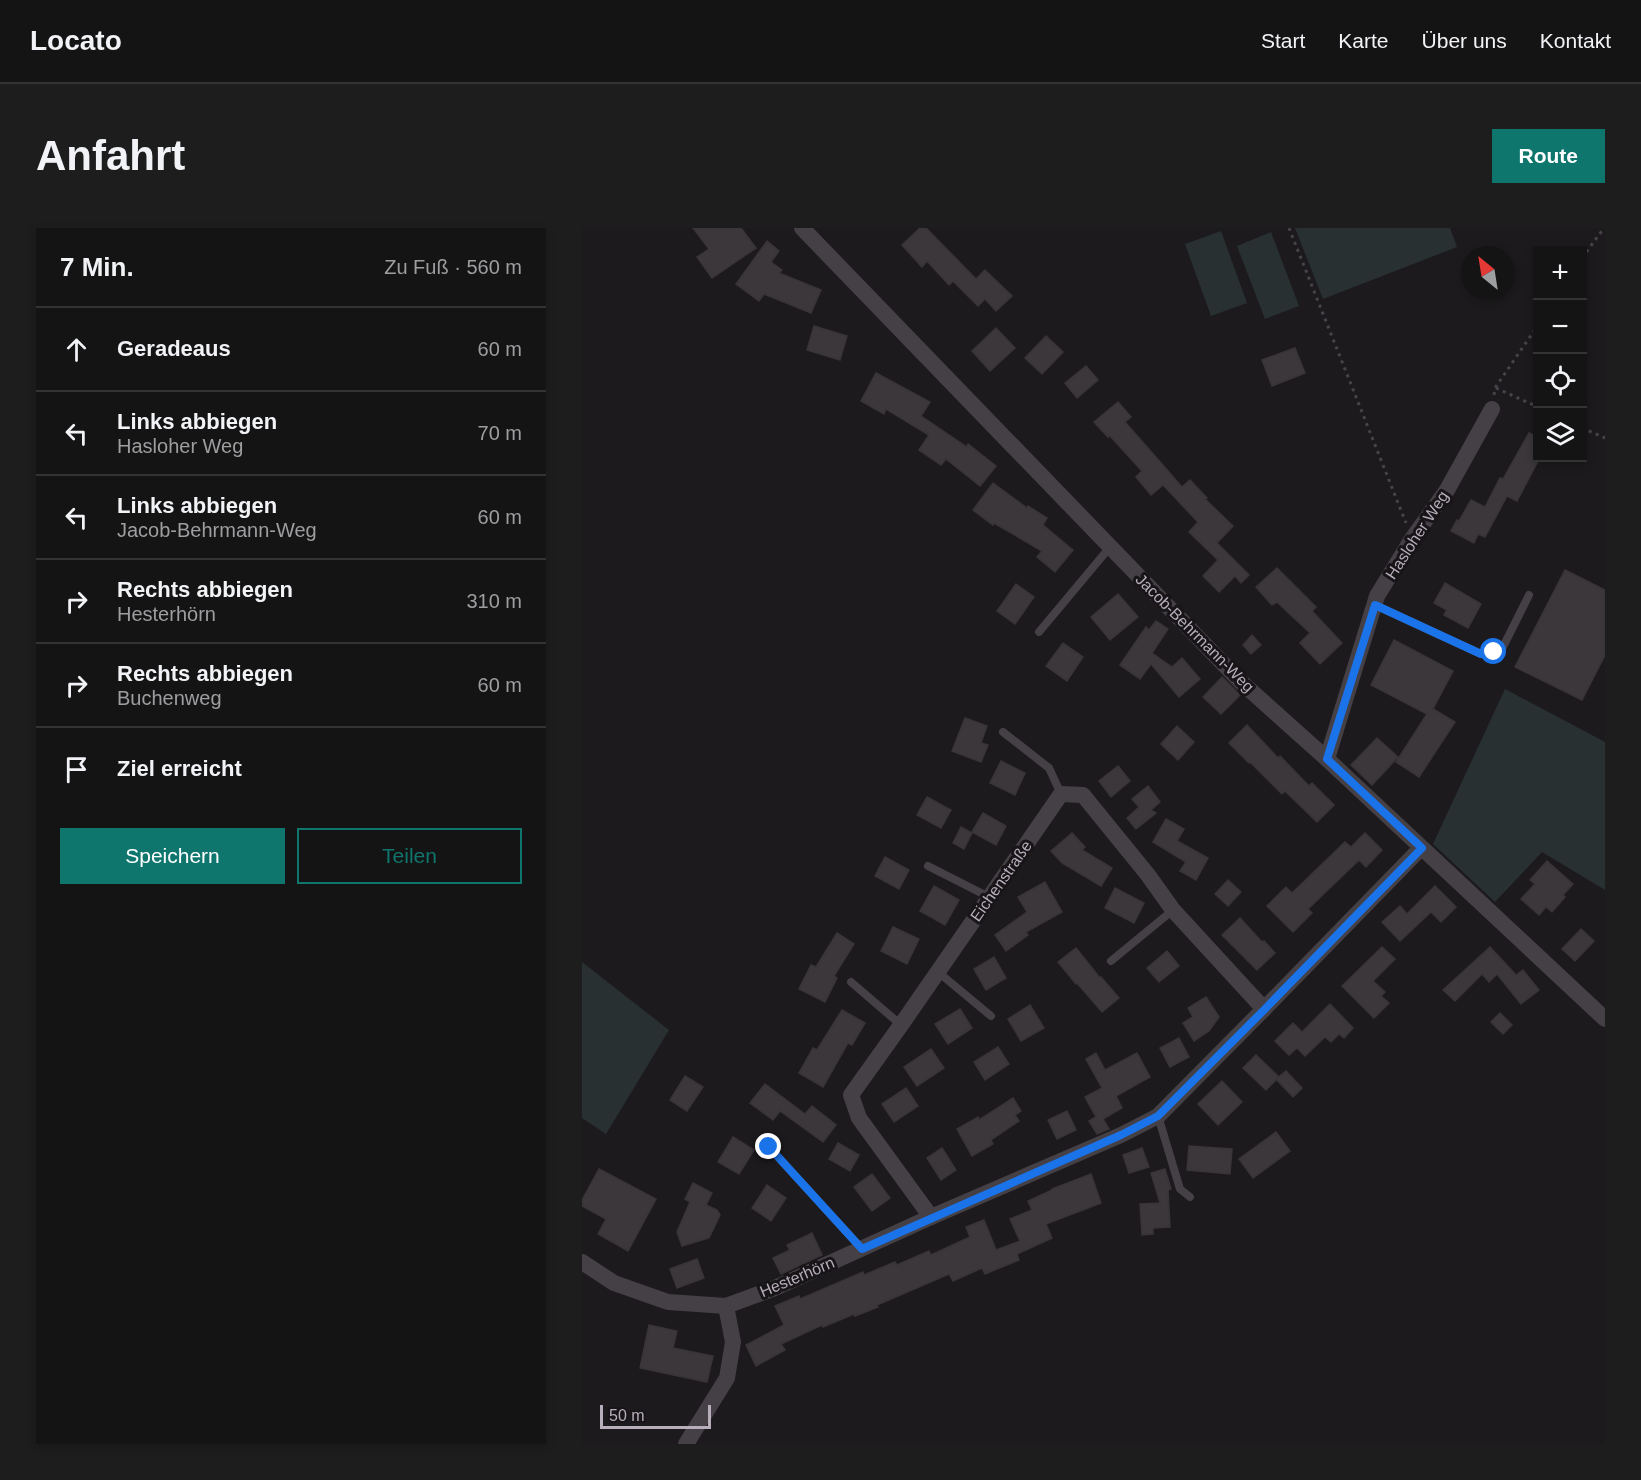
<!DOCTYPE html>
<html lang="de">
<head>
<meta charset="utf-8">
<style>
	body { margin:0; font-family:Helvetica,sans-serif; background:#1e1d1e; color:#f1f3f6 }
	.controls { position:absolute; right:18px; top:18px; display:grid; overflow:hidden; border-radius:0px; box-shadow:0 3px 9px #0003 }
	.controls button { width:54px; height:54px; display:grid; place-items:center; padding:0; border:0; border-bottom:2px solid #343334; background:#151415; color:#f1f3f6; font:30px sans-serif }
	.compass { position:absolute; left:879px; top:18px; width:54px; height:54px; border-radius:50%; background:#151415; box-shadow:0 3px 9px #0003; rotate:330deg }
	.scale { position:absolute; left:18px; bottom:15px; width:111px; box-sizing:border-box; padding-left:6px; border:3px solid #b7adbb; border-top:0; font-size:16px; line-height:21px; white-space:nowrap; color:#b7adbb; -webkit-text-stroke:4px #171517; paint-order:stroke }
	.stop { position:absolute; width:18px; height:18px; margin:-14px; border:4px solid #1a73e8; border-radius:50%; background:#fff }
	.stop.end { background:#1a73e8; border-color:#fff; box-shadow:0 2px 6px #0008 }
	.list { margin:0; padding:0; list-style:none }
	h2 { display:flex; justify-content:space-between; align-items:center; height:78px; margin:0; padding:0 24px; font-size:26px }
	h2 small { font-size:20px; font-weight:400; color:#9d9ea0 }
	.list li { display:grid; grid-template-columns:39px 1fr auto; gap:18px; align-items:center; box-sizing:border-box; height:84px; padding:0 24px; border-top:2px solid #343334 }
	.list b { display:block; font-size:22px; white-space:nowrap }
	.list p { margin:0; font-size:20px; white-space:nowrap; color:#9d9ea0 }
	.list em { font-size:20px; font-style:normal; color:#9d9ea0 }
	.actions { display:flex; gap:12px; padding:18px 24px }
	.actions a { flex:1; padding:14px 0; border:2px solid #0f766e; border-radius:0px; text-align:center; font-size:21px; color:#0f766e }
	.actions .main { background:#0f766e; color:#fff }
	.icon { flex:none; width:33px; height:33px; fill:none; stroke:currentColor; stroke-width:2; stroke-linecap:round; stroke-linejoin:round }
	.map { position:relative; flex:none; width:1023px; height:1216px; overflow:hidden; border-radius:0px }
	header { display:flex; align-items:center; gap:36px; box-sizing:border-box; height:84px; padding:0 30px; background:#151415; border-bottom:2px solid #343334 }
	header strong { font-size:28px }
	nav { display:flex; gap:33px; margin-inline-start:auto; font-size:21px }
	.intro { display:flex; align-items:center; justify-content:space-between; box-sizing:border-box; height:144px; padding:0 36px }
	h1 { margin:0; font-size:42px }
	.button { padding:15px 27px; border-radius:0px; background:#0f766e; color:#fff; font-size:21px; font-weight:700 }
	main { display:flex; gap:36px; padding:0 36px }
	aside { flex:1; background:#151415; border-radius:0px; box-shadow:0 3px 9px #0003 }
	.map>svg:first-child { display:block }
	.green { fill:#283031 }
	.building { fill:#3b373b; stroke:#383438; stroke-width:1.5 }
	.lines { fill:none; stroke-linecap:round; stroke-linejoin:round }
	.path { stroke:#48434a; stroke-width:3; stroke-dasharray:3 4.5; stroke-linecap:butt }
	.lane { stroke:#454046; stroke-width:8 }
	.street { stroke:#454046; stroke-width:16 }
	.route { stroke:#1a73e8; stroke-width:8 }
	.labels { text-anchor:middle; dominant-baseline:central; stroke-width:6; stroke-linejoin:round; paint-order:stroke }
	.street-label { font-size:16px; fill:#b7adbb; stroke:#171517 }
</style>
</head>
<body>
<header>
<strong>Locato</strong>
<nav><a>Start</a><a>Karte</a><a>Über uns</a><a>Kontakt</a></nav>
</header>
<div class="intro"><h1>Anfahrt</h1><a class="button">Route</a></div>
<main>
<aside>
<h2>7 Min.<small>Zu Fuß · 560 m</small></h2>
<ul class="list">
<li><svg class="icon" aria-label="ahead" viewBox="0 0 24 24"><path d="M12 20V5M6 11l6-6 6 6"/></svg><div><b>Geradeaus</b></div><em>60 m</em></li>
<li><svg class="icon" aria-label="left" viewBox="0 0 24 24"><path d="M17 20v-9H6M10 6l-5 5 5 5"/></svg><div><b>Links abbiegen</b><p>Hasloher Weg</p></div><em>70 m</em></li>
<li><svg class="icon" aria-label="left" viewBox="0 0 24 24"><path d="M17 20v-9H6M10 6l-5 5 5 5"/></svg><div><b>Links abbiegen</b><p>Jacob-Behrmann-Weg</p></div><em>60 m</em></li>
<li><svg class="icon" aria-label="right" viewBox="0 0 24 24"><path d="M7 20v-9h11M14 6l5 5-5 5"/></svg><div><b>Rechts abbiegen</b><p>Hesterhörn</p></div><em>310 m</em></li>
<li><svg class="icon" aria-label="right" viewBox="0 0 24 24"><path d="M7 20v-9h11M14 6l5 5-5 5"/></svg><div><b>Rechts abbiegen</b><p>Buchenweg</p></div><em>60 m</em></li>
<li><svg class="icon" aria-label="arrive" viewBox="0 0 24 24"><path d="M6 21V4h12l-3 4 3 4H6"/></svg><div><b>Ziel erreicht</b></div></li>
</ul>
<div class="actions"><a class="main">Speichern</a><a>Teilen</a></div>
</aside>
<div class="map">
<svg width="1023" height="1216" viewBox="0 0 1023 1216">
	<rect width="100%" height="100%" fill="#1c1a1c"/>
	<g class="green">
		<polygon points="713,0 868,0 875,19 741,71"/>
		<polygon points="639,3 665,75 629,88 603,16"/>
		<polygon points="689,4 717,78 683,91 655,18"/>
		<polygon points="923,461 1023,514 1023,662 960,624 913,674 851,616"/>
		<polygon points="0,734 87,802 24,906 0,890"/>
	</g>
	<g class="building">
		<polygon points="111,0 159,0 174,20 130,50 115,29 127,21"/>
		<polygon points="338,0 344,0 394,51 403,42 430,68 414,83 403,71 396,78 371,53 367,57 345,33 340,39 320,17"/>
		<polygon points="185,13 197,23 189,34 200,42 197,45 239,62 229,85 182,66 177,73 154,56"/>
		<polygon points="232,98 265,108 258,132 225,122"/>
		<polygon points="414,100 433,120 408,143 390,123"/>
		<polygon points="464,108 481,124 460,146 443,130"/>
		<polygon points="713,120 723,145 690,158 680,132"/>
		<polygon points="504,138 516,152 495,170 483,155"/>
		<polygon points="294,145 348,174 339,188 385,219 386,216 414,238 398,258 364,231 359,237 337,222 347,207 304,181 302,186 279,173"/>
		<polygon points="536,174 549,189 543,194 600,259 608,252 625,270 623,271 651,298 635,315 667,347 659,355 653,348 637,364 621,348 636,332 607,304 616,294 581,257 569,267 554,249 560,243 528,208 526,209 512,194"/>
		<polygon points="947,205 956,209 956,233 935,273 925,268 903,309 896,306 892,315 869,303 875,292 877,293 889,272 903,279 918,250 921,251"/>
		<polygon points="411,255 445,280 446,278 465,290 461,297 491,322 473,344 455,329 460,323 412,295 411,297 391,282"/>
		<polygon points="695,340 734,379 730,383 760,415 738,436 718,415 728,405 695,374 690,377 674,359"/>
		<polygon points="983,342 1023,362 1023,427 1000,472 933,439"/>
		<polygon points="863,355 899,376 886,400 862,387 865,382 852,375"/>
		<polygon points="434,356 452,369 433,396 415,383"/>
		<polygon points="536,366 556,389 528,412 509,389"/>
		<polygon points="574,393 586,401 570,425 590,439 600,430 618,451 597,469 569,436 558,451 538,437 564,399 567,402"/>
		<polygon points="670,407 679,417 669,426 661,417"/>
		<polygon points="812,412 871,443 851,481 873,494 837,549 814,534 845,486 789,457"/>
		<polygon points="481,415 501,429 485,453 464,438"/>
		<polygon points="640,449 658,467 639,486 621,469"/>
		<polygon points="383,490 405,498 399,515 406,517 399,534 370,523"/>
		<polygon points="665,497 696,530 698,528 727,558 730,555 752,577 735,594 703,563 700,566 668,534 667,535 647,515"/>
		<polygon points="595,498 612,514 596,532 579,516"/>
		<polygon points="795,510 816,529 790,557 769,537"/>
		<polygon points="419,533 443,545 433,567 408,555"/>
		<polygon points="536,538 548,553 529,569 517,553"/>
		<polygon points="566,558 578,574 569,582 574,585 554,601 545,590 557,579 550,571"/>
		<polygon points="345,569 369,582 359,600 335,587"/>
		<polygon points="401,585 424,598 414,617 390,604"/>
		<polygon points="584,591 602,601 595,613 626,630 614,652 598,643 604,634 571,614"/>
		<polygon points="379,599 390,605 382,621 371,615"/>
		<polygon points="490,605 503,619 500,622 530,640 519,658 480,635 469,623"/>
		<polygon points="783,605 800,622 784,639 777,632 726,681 730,685 711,704 685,678 704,659 710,665 763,614 769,619"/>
		<polygon points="303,629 327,642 317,661 293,648"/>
		<polygon points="965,633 991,656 981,667 983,669 970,684 964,679 957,687 939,671 953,656 948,652"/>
		<polygon points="646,652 659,664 646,678 633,666"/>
		<polygon points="463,654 480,684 444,704 446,707 424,723 413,707 445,684 436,669"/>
		<polygon points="352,658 377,672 363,697 338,683"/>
		<polygon points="853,658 874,679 859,694 849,684 818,713 800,694 818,678 825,686"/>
		<polygon points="533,660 562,675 552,695 523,680"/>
		<polygon points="658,690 680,714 682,713 693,725 675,742 640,707"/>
		<polygon points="311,699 337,711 325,736 299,723"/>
		<polygon points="999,701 1012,713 993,733 980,721"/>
		<polygon points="255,705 272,716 252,748 255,750 243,774 217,761 229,737 234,739"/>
		<polygon points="800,719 813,731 791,753 803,764 799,768 807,775 792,790 760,758"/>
		<polygon points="908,719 934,747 941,742 957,762 939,776 915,746 907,754 900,746 873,773 861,762"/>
		<polygon points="494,720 518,750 519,749 537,770 520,784 495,755 494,756 476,734"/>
		<polygon points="585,723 597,738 577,754 565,740"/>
		<polygon points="412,729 424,750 404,762 392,741"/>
		<polygon points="624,769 637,789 627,803 612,813 601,795 611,789 606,780"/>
		<polygon points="748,776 771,800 762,810 757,806 749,814 743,809 723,828 715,820 707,827 693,813 711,795 720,804"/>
		<polygon points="448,777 462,800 439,813 426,791"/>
		<polygon points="378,781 390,800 366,816 353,796"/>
		<polygon points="260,782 283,795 270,817 266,815 241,859 217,845 231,820 235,822"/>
		<polygon points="918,785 930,797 921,806 909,794"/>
		<polygon points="597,810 607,829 588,839 578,820"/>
		<polygon points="416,819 427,836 403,852 392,834"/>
		<polygon points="349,821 362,840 335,858 322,839"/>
		<polygon points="514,825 523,842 555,825 568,849 534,868 540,880 521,891 527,901 515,906 507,893 514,889 503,869 520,860 504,831"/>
		<polygon points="674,827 697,849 684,862 661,840"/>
		<polygon points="704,843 720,860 711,869 694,851"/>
		<polygon points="103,848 121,859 105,883 88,872"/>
		<polygon points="640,853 660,874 636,897 616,876"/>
		<polygon points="183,856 223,886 230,878 254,897 241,914 198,883 191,892 168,875"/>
		<polygon points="324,860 336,878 312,894 300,876"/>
		<polygon points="431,870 439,883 433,887 437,893 409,912 411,916 390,928 375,901 396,889 397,892"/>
		<polygon points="485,883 494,902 475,911 466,892"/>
		<polygon points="694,904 708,923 671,950 657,931"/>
		<polygon points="151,909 172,922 157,946 136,934"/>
		<polygon points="256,915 277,927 268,943 247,931"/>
		<polygon points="607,918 650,921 648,946 605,942"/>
		<polygon points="360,920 374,942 359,952 345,930"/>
		<polygon points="560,920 567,939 547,945 541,927"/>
		<polygon points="17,941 74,971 46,1023 16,1006 24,991 0,978 0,972"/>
		<polygon points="583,941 589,961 586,962 588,999 571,1000 571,1006 560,1007 558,976 578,975 569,945"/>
		<polygon points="290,946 308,970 290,983 272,959"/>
		<polygon points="509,946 519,975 464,996 470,1010 435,1026 437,1032 403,1046 400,1040 371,1053 367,1046 295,1077 296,1079 273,1088 272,1086 241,1099 240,1097 199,1116 203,1122 174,1138 164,1117 202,1097 193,1078 217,1068 218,1071 281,1044 282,1047 313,1034 315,1037 347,1023 349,1027 388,1009 384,999 402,992 414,1022 438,1013 428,991 450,982 446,973 470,962 470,961"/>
		<polygon points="111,955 130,965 124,977 135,982 138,987 127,1010 100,1018 95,1004 108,974 103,971"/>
		<polygon points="185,957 204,970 189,993 170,980"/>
		<polygon points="230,1005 240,1027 199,1046 191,1030 208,1022 205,1017"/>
		<polygon points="115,1031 122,1050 95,1060 88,1041"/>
		<polygon points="67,1097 95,1103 91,1120 131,1128 125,1154 58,1140"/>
	</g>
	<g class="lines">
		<g class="path">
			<polyline points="707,0 824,295"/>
			<polyline points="1000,30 1022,0"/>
			<polyline points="914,160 956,179"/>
			<polyline points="912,167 913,160 956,97"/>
			<polyline points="1000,200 1023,210"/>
		</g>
		<g class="lane">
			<polyline points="793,377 899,426 912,424 921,419 947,367"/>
			<polyline points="457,404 528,319"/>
			<polyline points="421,504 467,540 479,566"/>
			<polyline points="346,638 407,669"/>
			<polyline points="529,733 591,682"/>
			<polyline points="356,744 409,788"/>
			<polyline points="269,754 319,797"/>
			<polyline points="576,888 598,961 608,969"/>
			<polyline points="187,919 280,1021"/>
		</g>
		<g class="street">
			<polyline points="220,0 658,453 745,531 1023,791"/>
			<polyline points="745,531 795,368 830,311 865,262 910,181"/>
			<polyline points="349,989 277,890 269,867 319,797 479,566 501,567 566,647 591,682 682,781"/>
			<polyline points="0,1034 32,1055 86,1074 144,1078 193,1060 349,989 539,907 576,888 682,781 839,620"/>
			<polyline points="104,1216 145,1150 151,1114 144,1078"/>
		</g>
	</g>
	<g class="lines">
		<polyline class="route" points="187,919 280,1021 539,907 576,888 682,782 840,620 745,531 793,377 899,426 912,424"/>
	</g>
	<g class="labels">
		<g class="street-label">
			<text transform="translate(835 307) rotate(-57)">Hasloher Weg</text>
			<text transform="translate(613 405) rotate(45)">Jacob-Behrmann-Weg</text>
			<text transform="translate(419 653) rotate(-55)">Eichenstraße</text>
			<text transform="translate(215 1049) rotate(-23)">Hesterhörn</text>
		</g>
	</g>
</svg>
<div class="controls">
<button>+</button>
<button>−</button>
<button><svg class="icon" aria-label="locate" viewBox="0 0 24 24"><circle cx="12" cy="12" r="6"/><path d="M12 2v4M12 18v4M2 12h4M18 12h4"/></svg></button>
<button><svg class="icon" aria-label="layers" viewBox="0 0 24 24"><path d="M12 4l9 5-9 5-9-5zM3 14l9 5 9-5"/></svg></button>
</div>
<svg class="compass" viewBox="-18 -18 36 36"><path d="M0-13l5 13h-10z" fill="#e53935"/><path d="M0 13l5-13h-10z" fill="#9d9ea0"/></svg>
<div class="scale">50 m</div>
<div class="stop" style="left:912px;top:424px"></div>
<div class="stop end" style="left:187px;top:919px"></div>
</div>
</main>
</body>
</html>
